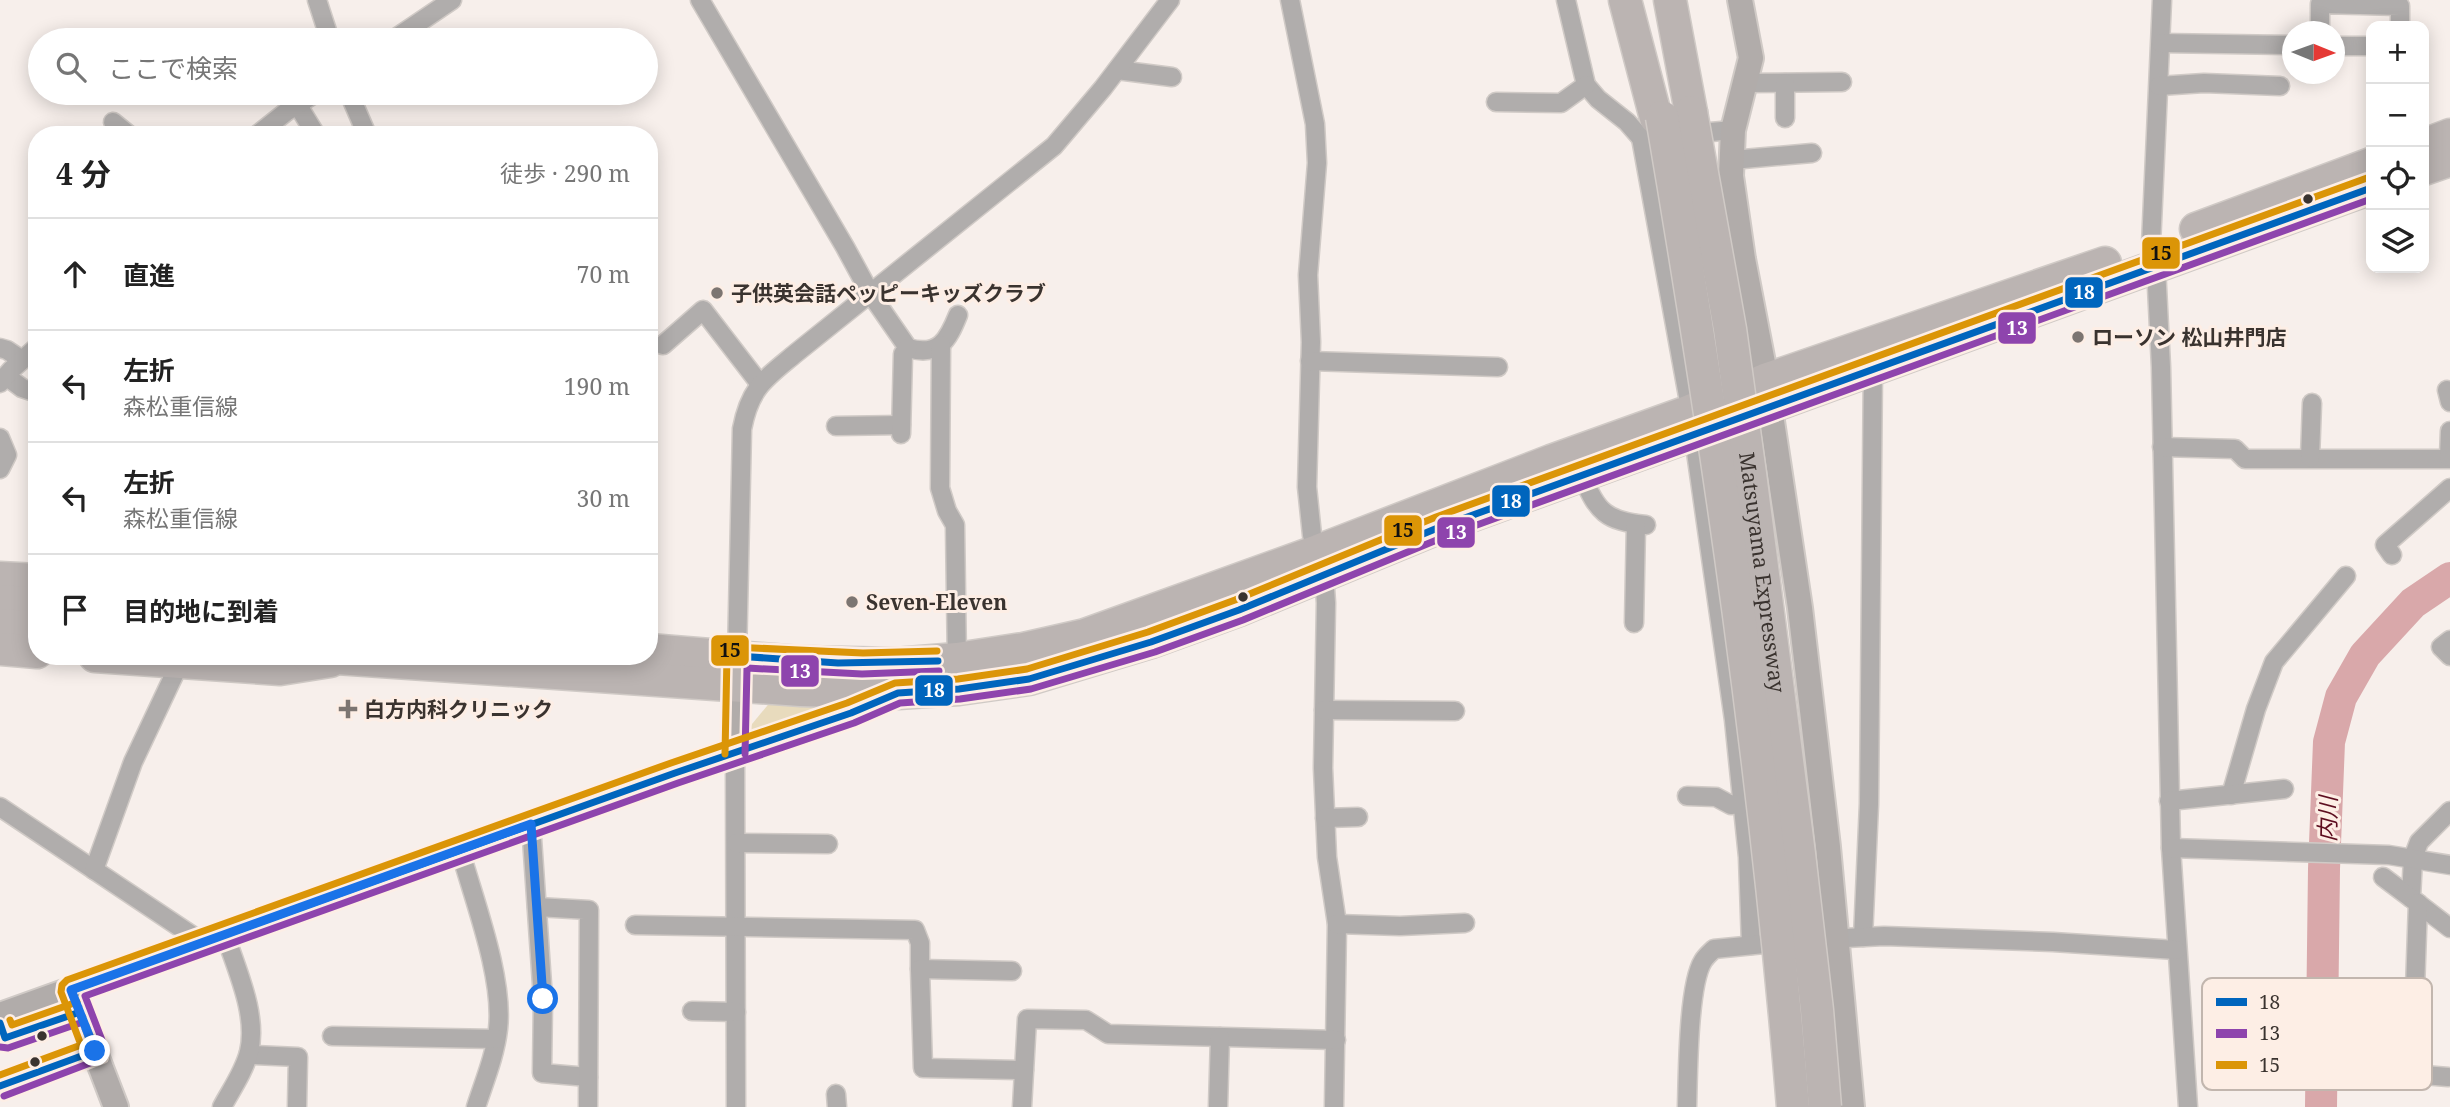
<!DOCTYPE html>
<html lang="ja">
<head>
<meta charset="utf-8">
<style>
	body { margin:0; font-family:"Noto Serif","Noto Sans JP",serif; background:#f2f2f2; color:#222 }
	.controls { position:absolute; right:21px; top:21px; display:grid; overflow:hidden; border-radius:14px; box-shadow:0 4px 18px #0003 }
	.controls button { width:63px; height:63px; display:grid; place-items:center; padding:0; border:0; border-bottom:2px solid #e0e0e0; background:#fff; color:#222; font:35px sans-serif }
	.compass { position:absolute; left:2282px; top:21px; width:63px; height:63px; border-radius:50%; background:#fff; box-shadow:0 4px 18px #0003; rotate:91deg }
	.stop { position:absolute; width:21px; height:21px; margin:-16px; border:5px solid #1a73e8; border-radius:50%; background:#fff }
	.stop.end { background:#1a73e8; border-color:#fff; box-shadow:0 2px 7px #0008 }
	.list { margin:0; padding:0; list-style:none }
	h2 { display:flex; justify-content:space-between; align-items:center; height:91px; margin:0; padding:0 28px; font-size:30px }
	h2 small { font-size:23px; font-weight:400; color:#767676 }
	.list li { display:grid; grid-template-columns:46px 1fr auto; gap:21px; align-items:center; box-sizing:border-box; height:112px; padding:0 28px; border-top:2px solid #e0e0e0 }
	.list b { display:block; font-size:26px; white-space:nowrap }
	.list p { margin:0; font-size:23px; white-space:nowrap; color:#767676 }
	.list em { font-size:23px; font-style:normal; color:#767676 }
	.icon { flex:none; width:38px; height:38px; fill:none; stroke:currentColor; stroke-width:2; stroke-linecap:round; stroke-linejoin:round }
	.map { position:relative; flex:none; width:2450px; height:1107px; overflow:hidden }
	.search { position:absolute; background:#fff; box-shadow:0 4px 18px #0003; left:28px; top:28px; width:630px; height:77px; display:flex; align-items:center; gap:18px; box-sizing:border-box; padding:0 24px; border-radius:38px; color:#767676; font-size:26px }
	.panel { position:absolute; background:#fff; box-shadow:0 4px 18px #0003; left:28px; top:126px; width:630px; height:539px; border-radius:28px }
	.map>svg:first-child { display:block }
	.green { fill:#e8dbbd }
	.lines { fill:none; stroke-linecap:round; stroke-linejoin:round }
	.river { stroke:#d9a8aa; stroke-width:32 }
	.street-casing { stroke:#d0cac6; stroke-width:21 }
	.secondary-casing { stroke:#d0cac6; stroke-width:28 }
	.highway-casing { stroke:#d0cac6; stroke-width:35 }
	.street { stroke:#b0adac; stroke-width:18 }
	.secondary { stroke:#b1acaa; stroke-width:24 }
	.highway { stroke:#bbb4b2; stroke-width:32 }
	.highway-bridge-casing { stroke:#d0cac6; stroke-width:35; stroke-linecap:butt }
	.highway-bridge { stroke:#bbb4b2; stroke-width:32 }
	.bus-1-casing { stroke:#fdeee5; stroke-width:12 }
	.bus-2-casing { stroke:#fdeee5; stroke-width:12 }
	.bus-3-casing { stroke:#fdeee5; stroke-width:12 }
	.bus-1 { stroke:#0065bd; stroke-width:7 }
	.bus-2 { stroke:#8e44ad; stroke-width:7 }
	.bus-3 { stroke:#db9507; stroke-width:7 }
	.route { stroke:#1a73e8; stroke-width:9 }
	.bus-dot { fill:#3a332f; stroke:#fdeee5; stroke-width:2.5 }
	.poi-dot { fill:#7c7571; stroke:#fdeee5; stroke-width:2.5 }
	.labels { text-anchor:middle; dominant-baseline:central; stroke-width:6; stroke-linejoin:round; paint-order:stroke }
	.poi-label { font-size:21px; font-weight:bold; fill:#3a332f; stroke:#fdeee5; text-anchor:start }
	.street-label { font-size:21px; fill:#3a332f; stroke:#fdeee5 }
	.water-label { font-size:23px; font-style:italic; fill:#5d0d1f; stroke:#fdeee5 }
	.key { fill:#fdeee5; stroke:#c2b6ae; stroke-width:2 }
	.key-label { font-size:19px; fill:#3a332f }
	.line-badge { stroke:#fdeee5; stroke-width:2.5 }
	.badge-label { font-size:19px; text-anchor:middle; font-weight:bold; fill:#fff }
	.pale-badge-label { font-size:19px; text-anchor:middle; font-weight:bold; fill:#111 }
</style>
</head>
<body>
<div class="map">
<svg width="2450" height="1107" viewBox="0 0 2450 1107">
	<rect width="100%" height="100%" fill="#f7efeb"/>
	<polygon class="green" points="772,700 848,705 754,736 750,729 752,724"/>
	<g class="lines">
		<polyline class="river" points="2321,1107 2324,869 2329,742 2341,697 2365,655 2413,603 2450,578"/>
		<defs>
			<g id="street">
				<polyline points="317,0 330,40"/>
				<path d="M 700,0 L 845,247 L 870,293 L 908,348 C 939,357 948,340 958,315"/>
				<polyline points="1290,0 1315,124 1317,163 1308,275 1311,342 1307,487 1312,535 1324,574 1326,603 1323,768 1327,857 1337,924 1334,1107"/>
				<polyline points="1566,0 1586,85 1598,99 1627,122 1641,138 1653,137"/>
				<polyline points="2162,0 2151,245 2156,267 2161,367 2171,848 2188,1107"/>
				<polyline points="2320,32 2320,4 2400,6 2400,26"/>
				<polyline points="393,40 452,0"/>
				<polyline points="2161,43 2292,45"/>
				<polyline points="2334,46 2371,46"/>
				<polyline points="1117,70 1172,77"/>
				<polyline points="1746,83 1842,82"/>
				<polyline points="2159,86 2204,83 2280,86"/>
				<polyline points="349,93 367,135"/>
				<polyline points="1496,102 1561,103 1586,85"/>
				<polyline points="297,104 316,135"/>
				<polyline points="1785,118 1785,83"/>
				<polyline points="113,122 129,135"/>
				<polyline points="1688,134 1733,130"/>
				<polyline points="257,135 286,112 316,93"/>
				<polyline points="1641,138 1688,396"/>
				<polyline points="1732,160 1812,153"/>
				<polyline points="663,345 703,310 760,384"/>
				<polyline points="941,345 940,488 947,511 955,525 957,665"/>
				<polyline points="0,348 7,350 22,360"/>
				<polyline points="1310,361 1498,367"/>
				<polyline points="6,376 22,388 37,393"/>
				<polyline points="0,383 11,370 37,347"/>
				<polyline points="2447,390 2450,402"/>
				<polyline points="836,426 901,425"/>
				<polyline points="901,434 903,354 908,348"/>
				<polyline points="0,438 7,455 0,469"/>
				<polyline points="2162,447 2235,449 2245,459 2450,459"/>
				<polyline points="1696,452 1734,720 1748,857 1751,945"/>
				<polyline points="2449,457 2450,431"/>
				<polyline points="2310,458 2312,403"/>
				<path d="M 1582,476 C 1598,512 1605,521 1646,525"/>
				<polyline points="2392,555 2385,545 2450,488"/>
				<polyline points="1634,623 1636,524"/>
				<polyline points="2450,640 2441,647 2450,656"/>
				<path d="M 737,656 L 742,429 C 750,387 765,379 796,353 L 1054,146 L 1103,88 L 1170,0"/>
				<polyline points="1324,710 1455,711"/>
				<polyline points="735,754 736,1107"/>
				<polyline points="2231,795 2256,709 2274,662 2346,576"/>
				<polyline points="1687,796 1716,797 1731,805 1743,804"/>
				<polyline points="2169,801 2284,789"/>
				<polyline points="0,807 202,942"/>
				<polyline points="2450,811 2419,842 2413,858 2411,898 2450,928"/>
				<polyline points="1325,818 1358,817"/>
				<polyline points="531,824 543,999 542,1073 588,1077"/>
				<polyline points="736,843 828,844"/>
				<polyline points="2171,848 2389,855 2450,865"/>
				<path d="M 460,850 C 474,900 504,978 498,1029 C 495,1056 484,1082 476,1107"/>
				<polyline points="94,870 133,762 175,673 175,662"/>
				<polyline points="2383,877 2411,898"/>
				<polyline points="2418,903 2412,1074 2448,1077"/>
				<polyline points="537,907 589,910 588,1107"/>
				<polyline points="1337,924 1400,926 1465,923"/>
				<polyline points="635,925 915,930 920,943 920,969"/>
				<polyline points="1863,937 1869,804 1873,363"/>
				<polyline points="1826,939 1884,936 2053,942 2176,950"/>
				<polyline points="1012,971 920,969 923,1068 1024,1070"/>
				<polyline points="692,1011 736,1012"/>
				<polyline points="332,1036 496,1039"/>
				<polyline points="249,1053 254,1055 298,1057 297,1107"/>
				<polyline points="836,1094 837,1107"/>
				<path d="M 222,1107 C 231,1090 244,1072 249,1052 C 258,1014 236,969 225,934"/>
				<polyline points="1022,1107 1027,1019 1086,1020 1108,1034 1336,1040"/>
				<polyline points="1218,1107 1220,1037"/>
				<path d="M 1687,1107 C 1688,1075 1688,985 1703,961 C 1706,956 1711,952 1714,949 L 1785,942"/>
			</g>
			<g id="secondary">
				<polyline points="1740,0 1751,58 1733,130 1731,176 1743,259 1764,368 1800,608 1828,847 1852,1107"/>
				<polyline points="735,754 737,670"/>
				<polyline points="71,990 116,1107"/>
				<polyline points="0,1015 675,773 851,713 894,694"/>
			</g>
			<g id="highway">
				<polyline points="1625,0 1656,118"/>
				<polyline points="1670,0 1691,112"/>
				<polyline points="2424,145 2450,135"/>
				<polyline points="2424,169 2450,160"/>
				<polyline points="2196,229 2371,164"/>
				<polyline points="0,578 37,580"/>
				<polyline points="0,601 37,604"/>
				<polyline points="0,625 37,628"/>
				<polyline points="0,649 37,652"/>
				<polyline points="649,650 799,662 896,664 957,659 1023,649 1085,635 1318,551 1551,461 1685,413 1765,380 2105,263"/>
				<polyline points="95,656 280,669 330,661"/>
				<polyline points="308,656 801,690 898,693 959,689 1029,679 1151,642 1239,610 1440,527 2371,188"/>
			</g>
		</defs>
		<use href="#street" class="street-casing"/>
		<use href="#secondary" class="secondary-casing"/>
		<use href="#highway" class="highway-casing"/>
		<use href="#street" class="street"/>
		<use href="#secondary" class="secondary"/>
		<use href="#highway" class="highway"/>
		<defs>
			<g id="highway-bridge">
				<path id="s1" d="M 1691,112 L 1730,329 L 1750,474 L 1799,854 L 1817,1010 L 1825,1107"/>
				<path d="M 1662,117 C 1718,445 1766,775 1793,1107"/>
			</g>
		</defs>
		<use href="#highway-bridge" class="highway-bridge-casing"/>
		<use href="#highway-bridge" class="highway-bridge"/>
		<defs>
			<g id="bus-1">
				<polyline points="737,656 838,663 938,661"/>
				<polyline points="71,990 675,773 851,713 898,693 959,689 1029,679 1151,642 1239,610 1440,527 2371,188"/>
				<polyline points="0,1023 5,1038 80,1012"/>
				<polyline points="0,1086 95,1051"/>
			</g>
			<g id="bus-2">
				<polyline points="745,754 747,668 862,674 939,671"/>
				<polyline points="0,1047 8,1048 83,1022"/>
				<polyline points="4,1096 103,1058 105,1048 85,996 678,783 854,723 900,703 960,699 1031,689 1155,652 1243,620 1444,537 2371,199"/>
			</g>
			<g id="bus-3">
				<polyline points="725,754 727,655 732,647 863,653 937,651"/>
				<polyline points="10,1020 12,1025 77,1002"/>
				<polyline points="0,1075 81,1045 61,992 62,985 67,980 671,763 847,703 895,683 958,679 1027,669 1148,632 1235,600 1436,517 2367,178"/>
			</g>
		</defs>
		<use href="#bus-1" class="bus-1-casing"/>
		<use href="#bus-2" class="bus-2-casing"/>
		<use href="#bus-3" class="bus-3-casing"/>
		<use href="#bus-1" class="bus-1"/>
		<use href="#bus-2" class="bus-2"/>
		<use href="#bus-3" class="bus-3"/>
	</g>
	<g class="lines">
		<polyline class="route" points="95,1051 71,990 531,824 543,999"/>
	</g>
	<g class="bus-dot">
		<circle cx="2308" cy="199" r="6"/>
		<circle cx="1243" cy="597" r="6"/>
		<circle cx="42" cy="1036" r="6"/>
		<circle cx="35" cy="1062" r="6"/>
	</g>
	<g class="poi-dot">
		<circle cx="717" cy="293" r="7"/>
		<circle cx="2078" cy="337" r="7"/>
		<circle cx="852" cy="602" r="7"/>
		<path d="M344.5 698.5h7v7h7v7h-7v7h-7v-7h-7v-7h7z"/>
	</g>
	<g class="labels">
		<g class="poi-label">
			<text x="731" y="293">子供英会話ペッピーキッズクラブ</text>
			<text x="2092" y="337">ローソン 松山井門店</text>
			<text x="866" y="602">Seven-Eleven</text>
			<text x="364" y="709">白方内科クリニック</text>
		</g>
		<g class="street-label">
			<text stroke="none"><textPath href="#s1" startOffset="466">Matsuyama Expressway</textPath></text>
		</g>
		<g class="water-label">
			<text transform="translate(2327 819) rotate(-89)">内川</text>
		</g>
	</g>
	<rect x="2202" y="978" width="230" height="112" rx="10" class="key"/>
	<rect x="2216" y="998" width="31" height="8" fill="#0065bd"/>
	<rect x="2216" y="1029" width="31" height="9" fill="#8e44ad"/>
	<rect x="2216" y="1061" width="31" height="8" fill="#db9507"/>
	<g class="key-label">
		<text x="2259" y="1009">18</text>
		<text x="2259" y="1040">13</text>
		<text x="2259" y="1072">15</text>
	</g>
	<g class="line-badge">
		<rect x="2141" y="236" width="40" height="34" rx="7" fill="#db9507"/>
		<rect x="2064" y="276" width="40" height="33" rx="7" fill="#0065bd"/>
		<rect x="1997" y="311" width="40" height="34" rx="7" fill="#8e44ad"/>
		<rect x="1491" y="484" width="40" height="34" rx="7" fill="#0065bd"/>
		<rect x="1383" y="514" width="40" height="33" rx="7" fill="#db9507"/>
		<rect x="1436" y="516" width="40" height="33" rx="7" fill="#8e44ad"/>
		<rect x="710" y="634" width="40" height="33" rx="7" fill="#db9507"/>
		<rect x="780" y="654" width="40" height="34" rx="7" fill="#8e44ad"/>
		<rect x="914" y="674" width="40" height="33" rx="7" fill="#0065bd"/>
	</g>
	<g class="badge-label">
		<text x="2084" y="299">18</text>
		<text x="2017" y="335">13</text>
		<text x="1511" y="508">18</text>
		<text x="1456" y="539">13</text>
		<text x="800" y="678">13</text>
		<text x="934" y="697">18</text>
	</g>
	<g class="pale-badge-label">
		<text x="2161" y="260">15</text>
		<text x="1403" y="537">15</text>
		<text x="730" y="657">15</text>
	</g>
</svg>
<div class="controls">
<button>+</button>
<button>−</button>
<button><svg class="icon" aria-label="locate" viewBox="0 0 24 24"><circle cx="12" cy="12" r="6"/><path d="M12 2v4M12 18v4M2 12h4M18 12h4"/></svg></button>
<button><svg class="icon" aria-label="layers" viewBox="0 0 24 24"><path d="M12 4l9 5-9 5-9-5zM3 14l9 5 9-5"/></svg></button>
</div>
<svg class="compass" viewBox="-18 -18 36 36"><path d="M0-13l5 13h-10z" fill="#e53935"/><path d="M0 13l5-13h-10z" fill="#767676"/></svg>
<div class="stop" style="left:543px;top:999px"></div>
<div class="stop end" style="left:95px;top:1051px"></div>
<div class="search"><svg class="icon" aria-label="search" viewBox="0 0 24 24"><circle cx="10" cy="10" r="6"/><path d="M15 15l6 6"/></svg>ここで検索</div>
<section class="panel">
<h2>4 分<small>徒歩 · 290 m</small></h2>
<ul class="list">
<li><svg class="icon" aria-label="ahead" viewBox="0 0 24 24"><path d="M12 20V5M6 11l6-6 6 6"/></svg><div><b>直進</b></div><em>70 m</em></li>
<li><svg class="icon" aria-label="left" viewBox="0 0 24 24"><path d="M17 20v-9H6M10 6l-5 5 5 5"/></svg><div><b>左折</b><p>森松重信線</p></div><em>190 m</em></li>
<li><svg class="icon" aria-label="left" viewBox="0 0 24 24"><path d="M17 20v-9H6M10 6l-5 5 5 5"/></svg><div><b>左折</b><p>森松重信線</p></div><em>30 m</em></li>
<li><svg class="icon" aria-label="arrive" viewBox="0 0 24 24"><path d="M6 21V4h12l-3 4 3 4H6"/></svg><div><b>目的地に到着</b></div></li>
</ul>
</section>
</div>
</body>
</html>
